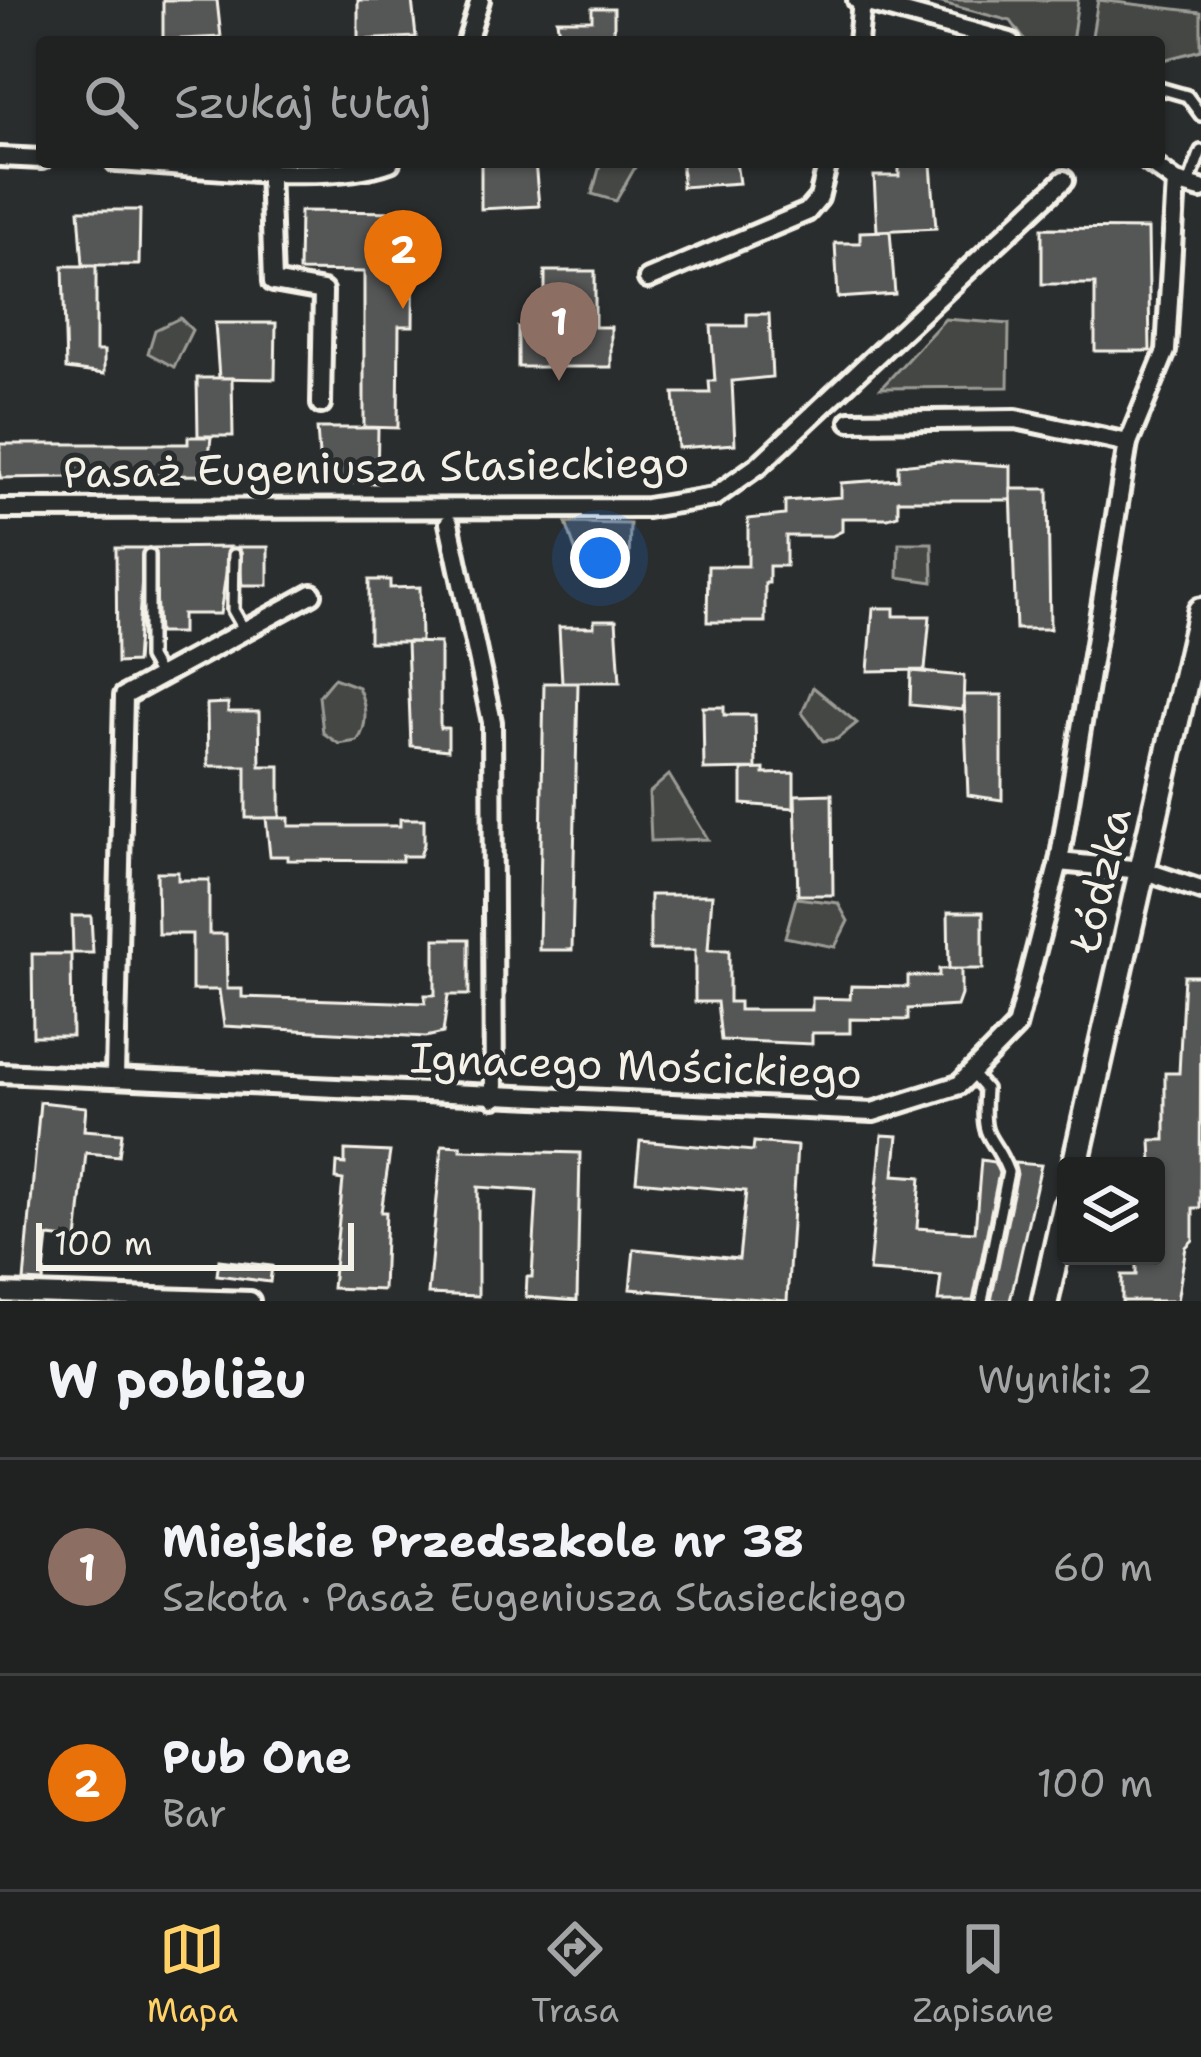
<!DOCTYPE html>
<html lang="pl">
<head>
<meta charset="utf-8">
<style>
	body { margin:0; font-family:"Shantell Sans",sans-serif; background:#282a2a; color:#f1f3f6 }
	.controls { position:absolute; right:36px; bottom:36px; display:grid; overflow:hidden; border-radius:12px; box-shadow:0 3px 9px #0004 }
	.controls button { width:108px; height:108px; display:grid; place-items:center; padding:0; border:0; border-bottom:3px solid #3d3f40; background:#202222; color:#f1f3f6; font:60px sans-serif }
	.scale { position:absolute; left:36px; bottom:30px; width:318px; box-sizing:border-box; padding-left:12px; border:6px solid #f4f1e8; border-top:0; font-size:33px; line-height:42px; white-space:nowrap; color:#f4f1e8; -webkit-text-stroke:9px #2a2d2e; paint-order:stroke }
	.you { position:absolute; left:600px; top:558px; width:42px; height:42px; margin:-30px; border:9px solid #fff; border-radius:50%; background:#1a73e8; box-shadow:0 0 0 18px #1a73e833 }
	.badge { display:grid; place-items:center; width:78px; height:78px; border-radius:50%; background:#ffd166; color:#fff; font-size:39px; font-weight:700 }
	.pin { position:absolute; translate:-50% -99px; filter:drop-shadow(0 3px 6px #0008) }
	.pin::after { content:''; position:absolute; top:63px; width:42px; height:36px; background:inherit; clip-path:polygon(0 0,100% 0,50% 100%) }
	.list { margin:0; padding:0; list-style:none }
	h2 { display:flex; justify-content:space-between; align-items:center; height:156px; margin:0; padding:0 48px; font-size:51px }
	h2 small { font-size:39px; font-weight:400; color:#a2a4a5 }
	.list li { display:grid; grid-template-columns:78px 1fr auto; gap:36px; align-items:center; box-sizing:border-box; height:216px; padding:0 48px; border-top:3px solid #3d3f40 }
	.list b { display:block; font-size:45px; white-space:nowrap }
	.list p { margin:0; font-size:39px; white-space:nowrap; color:#a2a4a5 }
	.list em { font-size:39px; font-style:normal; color:#a2a4a5 }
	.icon { flex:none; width:66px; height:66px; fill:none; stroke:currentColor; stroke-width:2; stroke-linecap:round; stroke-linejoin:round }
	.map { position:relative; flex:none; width:1201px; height:1301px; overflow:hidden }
	.search { position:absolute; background:#202222; box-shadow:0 3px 9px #0004; left:36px; right:36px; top:36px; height:132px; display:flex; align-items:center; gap:30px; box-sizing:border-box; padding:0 42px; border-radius:12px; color:#a2a4a5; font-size:45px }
	.sheet { height:588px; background:#202222 }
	nav { display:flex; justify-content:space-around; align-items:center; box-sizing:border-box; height:168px; border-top:3px solid #3d3f40; background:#202222; font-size:33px; color:#a2a4a5 }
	nav a { display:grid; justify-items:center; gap:6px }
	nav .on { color:#ffd166 }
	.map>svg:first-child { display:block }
	.green { fill:#444645; stroke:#9c9c96; stroke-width:3 }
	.building { fill:#555756; stroke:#f4f1e8; stroke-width:3 }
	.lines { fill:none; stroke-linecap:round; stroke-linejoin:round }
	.lane-casing { stroke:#f4f1e8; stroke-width:18 }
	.street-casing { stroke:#f4f1e8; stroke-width:26 }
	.secondary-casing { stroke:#f4f1e8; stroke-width:33 }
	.lane { stroke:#2a2d2e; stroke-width:9 }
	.street { stroke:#2a2d2e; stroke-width:16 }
	.secondary { stroke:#2a2d2e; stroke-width:24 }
	.labels { text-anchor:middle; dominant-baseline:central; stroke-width:10; stroke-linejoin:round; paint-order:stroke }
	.street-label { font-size:42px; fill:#f4f1e8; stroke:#2a2d2e }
</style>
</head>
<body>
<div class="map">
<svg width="1201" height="1301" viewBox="0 0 1201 1301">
	<rect width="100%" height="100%" fill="#2a2d2e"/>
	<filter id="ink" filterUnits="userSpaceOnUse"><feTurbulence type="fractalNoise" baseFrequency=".00833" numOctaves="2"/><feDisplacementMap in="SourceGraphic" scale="24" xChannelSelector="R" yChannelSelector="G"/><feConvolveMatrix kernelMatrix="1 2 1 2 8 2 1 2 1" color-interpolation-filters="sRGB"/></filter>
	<g filter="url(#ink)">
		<g class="green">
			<polygon points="931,0 1078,0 1072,42 1026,42 1011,21"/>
			<polygon points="1098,0 1201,12 1201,50 1159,61 1159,42 1091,42"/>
			<polygon points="601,162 638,162 616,201 592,194"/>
			<polygon points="180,318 192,330 174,367 148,353 155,330"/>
			<polygon points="945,319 1009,324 1008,387 881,388"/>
			<polygon points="566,523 630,524 629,564 579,561"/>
			<polygon points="899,543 932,543 933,582 898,577"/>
			<path d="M 334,678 L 358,687 C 366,704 369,726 357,741 L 339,744 L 323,733 L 319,696 Z"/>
			<polygon points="813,687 857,723 837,739 823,741 802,713"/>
			<polygon points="669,775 708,839 651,841 649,793"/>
			<polygon points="796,898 838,903 848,921 835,947 785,937"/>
		</g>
		<g class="building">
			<polygon points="163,0 217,0 221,37 163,40"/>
			<polygon points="358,0 412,0 416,37 358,40"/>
			<polygon points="592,8 614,8 614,42 560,42 557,20 592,20"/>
			<polygon points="481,162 535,162 539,206 481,209"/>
			<polygon points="682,162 736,162 739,183 682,187"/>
			<polygon points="931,164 936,228 877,231 874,176 899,176 899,165"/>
			<polygon points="79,210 140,210 139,265 83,265"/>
			<polygon points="300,211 414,212 413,326 399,326 398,428 364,427 364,272 299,271"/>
			<polygon points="1042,228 1148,229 1150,351 1095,351 1095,284 1042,284"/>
			<polygon points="890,231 895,294 838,298 835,243 860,243 860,232"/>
			<polygon points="63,266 96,266 96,351 104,351 104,374 66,369"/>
			<polygon points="545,271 595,271 595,327 611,327 611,367 518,367 518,327 545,327"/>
			<polygon points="747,314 769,314 772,377 732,381 735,444 678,448 674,393 710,393 709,381 715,381 711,326 747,326"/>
			<polygon points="215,323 276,323 275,379 219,378"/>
			<polygon points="197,378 232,378 233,436 198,436"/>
			<polygon points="317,428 378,428 377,483 321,483"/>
			<polygon points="188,437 211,437 207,475 0,478 0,444 188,444"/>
			<polygon points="939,461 1011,466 1011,500 898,500 898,515 888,518 842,518 842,531 832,536 786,536 786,566 769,566 769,583 765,583 765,622 707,622 708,566 748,566 748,519 785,515 785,501 841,497 841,483 898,479 898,465"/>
			<polygon points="1011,489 1048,489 1050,629 1016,629"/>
			<polygon points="230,547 220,614 182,614 182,633 158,633 154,548"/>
			<polygon points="238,547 268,547 268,585 242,585"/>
			<polygon points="116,548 144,548 136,662 117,663"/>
			<polygon points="369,580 390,580 390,588 420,587 421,642 369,642"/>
			<polygon points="873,608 894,608 894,616 930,616 925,670 868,671"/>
			<polygon points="594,620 616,620 620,682 562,682 559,627 594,627"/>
			<polygon points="407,642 440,643 440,728 448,728 448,750 411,746"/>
			<polygon points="911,671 964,676 963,710 910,705"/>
			<polygon points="544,683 578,683 572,950 539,950"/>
			<polygon points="964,695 1002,695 1002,800 968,795"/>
			<polygon points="228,703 228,712 259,712 260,766 280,766 280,818 246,818 246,766 208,766 207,704"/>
			<polygon points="703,707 724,707 724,715 755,715 756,769 704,770"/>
			<polygon points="764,769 764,774 794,773 794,808 742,804 742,770"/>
			<polygon points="832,794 833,895 798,895 795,795"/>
			<polygon points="266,818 289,818 289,826 400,826 400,819 424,819 424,844 420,856 402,856 402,861 288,860 288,856 270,856"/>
			<polygon points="157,872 178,872 178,880 209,880 209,934 226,934 227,989 242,989 242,997 425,1003 425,995 435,995 435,939 469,939 469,995 448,995 443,1033 426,1037 224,1026 219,990 192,990 192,934 158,934"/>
			<polygon points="650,895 712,895 708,950 729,950 729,1002 739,1002 739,1010 812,1010 812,998 850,999 851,986 908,987 908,976 939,976 939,969 961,969 961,995 957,1006 908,1009 908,1020 850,1019 850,1033 812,1033 812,1044 721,1040 717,1002 695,1002 695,950 650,950"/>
			<polygon points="948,912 983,912 983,969 949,969"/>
			<polygon points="72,916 91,916 93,953 73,953"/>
			<polygon points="32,954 71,954 72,1036 33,1036"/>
			<polygon points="1184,976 1201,976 1200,1208 1193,1208 1193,1240 1186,1247 1177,1301 1122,1301 1122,1275 1136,1275 1136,1256 1156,1256 1151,1140 1165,1140 1165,1073 1179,1073"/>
			<polygon points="40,1102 86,1107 84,1130 122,1133 119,1156 86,1153 77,1240 48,1237 43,1282 24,1281"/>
			<polygon points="882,1135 898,1136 894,1175 921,1177 917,1228 975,1232 981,1160 994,1162 999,1173 973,1301 938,1301 941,1276 869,1271"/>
			<polygon points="640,1141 753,1151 754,1142 797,1146 787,1301 630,1289 634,1249 739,1259 746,1191 636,1181"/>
			<polygon points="442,1145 461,1146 461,1150 580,1153 577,1301 526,1297 527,1277 532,1277 537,1191 478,1187 478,1296 428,1294"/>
			<polygon points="345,1150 390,1152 381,1212 386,1212 383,1290 332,1288 343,1180 336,1179 337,1163 345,1164"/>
			<polygon points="1014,1163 1041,1165 1010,1301 991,1301 1017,1174"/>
			<polygon points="219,1260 272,1266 270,1282 217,1275"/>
		</g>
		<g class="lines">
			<defs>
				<g id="lane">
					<polyline points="1159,88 1187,96 1201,115"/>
					<polyline points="1188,186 1201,151"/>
					<polyline points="149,555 149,658 160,677"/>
					<polyline points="234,555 233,610 245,631"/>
					<path d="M 971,1073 L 985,1089 C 981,1148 991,1128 1008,1172 L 982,1301"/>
				</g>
				<g id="street">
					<polyline points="857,0 1010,42"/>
					<polyline points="467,42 480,0"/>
					<polyline points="858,42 862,1"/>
					<polyline points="0,157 42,159"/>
					<path d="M 116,162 C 187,165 328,186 390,162"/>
					<polyline points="1149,162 1176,182 1201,189"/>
					<polyline points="269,169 273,282 323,291 321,404"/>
					<polyline points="648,279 807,212 819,198 828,162"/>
					<polyline points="850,421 1016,419 1128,443"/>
					<polyline points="0,509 647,508 714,497 759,465 1064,180"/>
					<polyline points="449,523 492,722 494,1098"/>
					<polyline points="1059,862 1142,870 1201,890"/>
					<polyline points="0,1073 873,1112 959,1085 1016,1027 1059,862 1128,443 1166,351 1176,182"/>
					<polyline points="115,1076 124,696 312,594"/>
					<polyline points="0,1293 250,1301"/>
				</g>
				<g id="secondary">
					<polyline points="1075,1166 1201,611"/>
					<polyline points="1045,1301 1066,1207"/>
				</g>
			</defs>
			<use href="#lane" class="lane-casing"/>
			<use href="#street" class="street-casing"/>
			<use href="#secondary" class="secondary-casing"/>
			<use href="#lane" class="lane"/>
			<use href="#street" class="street"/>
			<use href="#secondary" class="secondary"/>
		</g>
	</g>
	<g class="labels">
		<g class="street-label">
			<text transform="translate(376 467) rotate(-1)">Pasaż Eugeniusza Stasieckiego</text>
			<text transform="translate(1100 880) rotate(-77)">Łódzka</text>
			<text transform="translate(636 1065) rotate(2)">Ignacego Mościckiego</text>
		</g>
	</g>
</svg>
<div class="controls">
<button><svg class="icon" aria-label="layers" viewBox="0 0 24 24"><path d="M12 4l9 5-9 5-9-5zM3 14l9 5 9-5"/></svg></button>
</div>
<div class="scale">100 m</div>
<div class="you"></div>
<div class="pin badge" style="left:559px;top:381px;background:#8d6e63">1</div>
<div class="pin badge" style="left:403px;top:309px;background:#e8710a">2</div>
<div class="search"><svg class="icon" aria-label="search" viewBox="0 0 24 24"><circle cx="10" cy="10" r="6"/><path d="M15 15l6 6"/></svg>Szukaj tutaj</div>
</div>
<section class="sheet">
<h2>W pobliżu<small>Wyniki: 2</small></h2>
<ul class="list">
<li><span class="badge" style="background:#8d6e63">1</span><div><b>Miejskie Przedszkole nr 38</b><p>Szkoła · Pasaż Eugeniusza Stasieckiego</p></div><em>60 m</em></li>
<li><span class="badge" style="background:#e8710a">2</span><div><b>Pub One</b><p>Bar</p></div><em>100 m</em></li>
</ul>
</section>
<nav>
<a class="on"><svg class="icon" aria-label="map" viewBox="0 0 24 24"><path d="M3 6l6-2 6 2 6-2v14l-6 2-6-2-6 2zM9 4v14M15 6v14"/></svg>Mapa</a>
<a><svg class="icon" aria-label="directions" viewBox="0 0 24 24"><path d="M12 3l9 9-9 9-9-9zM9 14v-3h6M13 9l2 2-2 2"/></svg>Trasa</a>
<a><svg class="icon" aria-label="saved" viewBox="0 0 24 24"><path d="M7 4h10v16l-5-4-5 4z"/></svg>Zapisane</a>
</nav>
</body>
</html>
